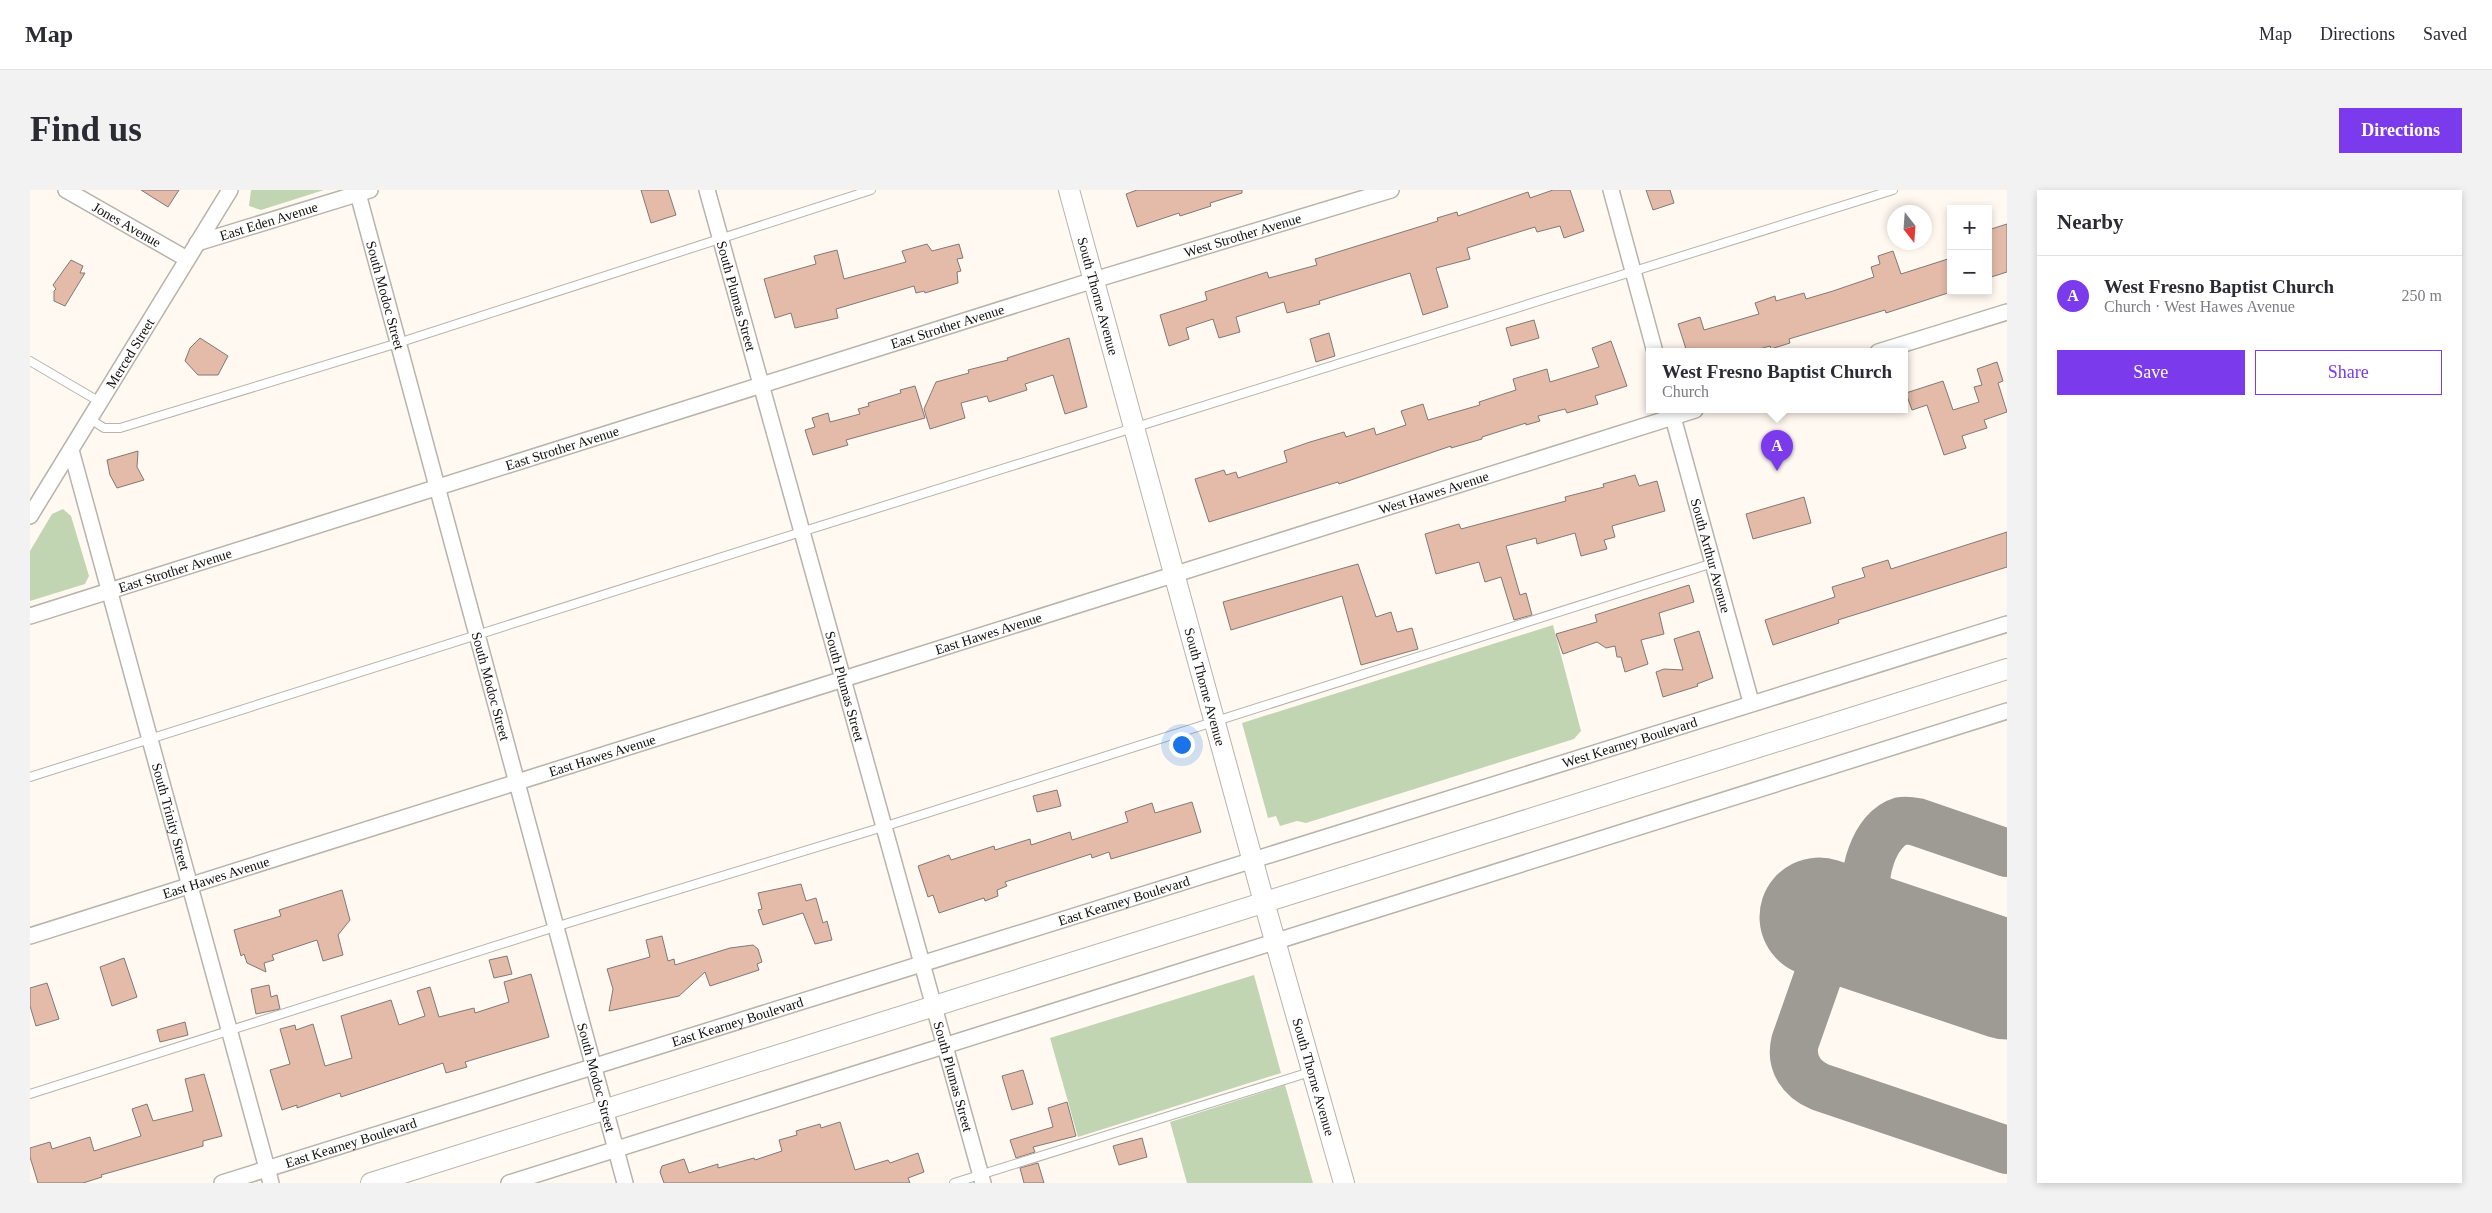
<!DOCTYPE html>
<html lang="en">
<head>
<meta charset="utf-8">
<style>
	body { margin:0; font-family:"Times New Roman",serif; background:#f2f2f3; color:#2b2b33 }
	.controls { position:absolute; right:15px; top:15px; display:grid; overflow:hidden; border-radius:0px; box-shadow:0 2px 8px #0003 }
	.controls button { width:45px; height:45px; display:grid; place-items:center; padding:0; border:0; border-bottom:1px solid #e1e1e2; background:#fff; color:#2b2b33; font:25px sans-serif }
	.compass { position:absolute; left:1857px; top:15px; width:45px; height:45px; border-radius:50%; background:#fff; box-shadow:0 2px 8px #0003; rotate:163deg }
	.you { position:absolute; left:1151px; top:554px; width:18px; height:18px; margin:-12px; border:4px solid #fff; border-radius:50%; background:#1a73e8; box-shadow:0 0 0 8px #1a73e833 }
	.badge { display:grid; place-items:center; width:32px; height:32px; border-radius:50%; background:#7c3aed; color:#fff; font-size:16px; font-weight:700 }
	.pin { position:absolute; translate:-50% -41px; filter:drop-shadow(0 1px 2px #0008) }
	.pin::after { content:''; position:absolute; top:26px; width:18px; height:15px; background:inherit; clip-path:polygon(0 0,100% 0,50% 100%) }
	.popup { position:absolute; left:1616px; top:158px; width:262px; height:65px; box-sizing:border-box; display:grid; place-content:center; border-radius:0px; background:#fff; filter:drop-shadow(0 1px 4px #0005); font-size:16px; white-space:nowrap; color:#7c7c81 }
	.popup b { font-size:19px; color:#2b2b33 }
	.popup::after { content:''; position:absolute; left:50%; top:100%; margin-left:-10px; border:10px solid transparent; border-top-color:#fff }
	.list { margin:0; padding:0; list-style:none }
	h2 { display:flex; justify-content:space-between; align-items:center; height:65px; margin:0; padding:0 20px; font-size:21px }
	h2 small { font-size:16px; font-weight:400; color:#7c7c81 }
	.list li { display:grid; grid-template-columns:32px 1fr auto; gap:15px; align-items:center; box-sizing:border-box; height:80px; padding:0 20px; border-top:1px solid #e1e1e2 }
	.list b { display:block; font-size:19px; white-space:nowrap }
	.list p { margin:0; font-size:16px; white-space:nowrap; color:#7c7c81 }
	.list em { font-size:16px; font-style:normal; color:#7c7c81 }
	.actions { display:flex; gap:10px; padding:15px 20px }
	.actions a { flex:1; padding:11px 0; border:1px solid #7c3aed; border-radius:0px; text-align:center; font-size:18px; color:#7c3aed }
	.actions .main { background:#7c3aed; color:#fff }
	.map { position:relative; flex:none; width:1977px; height:993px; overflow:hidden; border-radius:0px }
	header { display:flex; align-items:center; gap:30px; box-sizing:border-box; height:70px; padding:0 25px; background:#fff; border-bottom:1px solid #e1e1e2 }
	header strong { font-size:24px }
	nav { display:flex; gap:28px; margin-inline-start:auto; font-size:18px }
	.intro { display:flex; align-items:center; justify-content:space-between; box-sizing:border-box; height:120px; padding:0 30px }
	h1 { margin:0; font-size:35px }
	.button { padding:12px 22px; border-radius:0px; background:#7c3aed; color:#fff; font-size:18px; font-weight:700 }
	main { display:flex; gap:30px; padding:0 30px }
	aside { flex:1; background:#fff; border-radius:0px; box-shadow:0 2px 8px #0003 }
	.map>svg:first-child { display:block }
	.green { fill:#c2d5b3 }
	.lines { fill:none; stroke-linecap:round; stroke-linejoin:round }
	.taxiway { stroke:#9e9a94; stroke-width:48 }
	.runway { stroke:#9e9a94; stroke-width:119 }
	.building { fill:#e4baa9; stroke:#827975 }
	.service-casing { stroke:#b8b3ab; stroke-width:10 }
	.minor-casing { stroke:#b8b3ab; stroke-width:18 }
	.secondary-casing { stroke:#b8b3ab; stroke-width:22 }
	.service { stroke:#fff; stroke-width:8 }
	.minor { stroke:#fff; stroke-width:15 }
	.secondary { stroke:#fff; stroke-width:20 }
	.labels { text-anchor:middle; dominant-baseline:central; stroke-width:4.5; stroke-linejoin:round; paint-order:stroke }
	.street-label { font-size:14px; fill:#12100d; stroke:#fff9f1 }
</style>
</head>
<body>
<header>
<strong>Map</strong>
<nav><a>Map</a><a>Directions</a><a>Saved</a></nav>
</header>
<div class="intro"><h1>Find us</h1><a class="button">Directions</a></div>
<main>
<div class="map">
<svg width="1977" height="993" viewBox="0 0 1977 993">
	<rect width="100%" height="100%" fill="#fff9f1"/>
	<g class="green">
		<polygon points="221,0 294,0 231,20 219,16"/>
		<polygon points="33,319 41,326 59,386 55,394 0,411 0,361 22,324"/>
		<polygon points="1523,435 1551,541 1544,549 1276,633 1267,631 1250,636 1246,626 1238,628 1212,533"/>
		<polygon points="1224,785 1251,883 1048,947 1020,848"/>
		<polygon points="1255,895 1283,993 1157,993 1140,932"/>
	</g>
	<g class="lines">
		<g class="taxiway">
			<path d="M 1869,754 C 1843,748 1817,737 1797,761 L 1765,852 C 1760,873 1771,889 1790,897 L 1977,960"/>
			<path d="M 1869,754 C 1855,741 1842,729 1837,711 C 1831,686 1844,639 1871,631 C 1876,630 1882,631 1887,632 L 1977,663"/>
		</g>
		<polyline class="runway" points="1789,727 1977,790"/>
	</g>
	<g class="building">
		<polygon points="111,0 149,0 138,17"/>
		<polygon points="611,0 638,0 646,25 621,33"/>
		<polygon points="1107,0 1212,0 1212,3 1180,13 1181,16 1150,26 1149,23 1107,37 1096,4"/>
		<polygon points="1523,0 1540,0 1554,41 1534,48 1530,36 1507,42 1505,37 1437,58 1440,69 1406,78 1418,117 1393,125 1380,83 1289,111 1290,114 1257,123 1254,112 1206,127 1210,142 1189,148 1183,129 1156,138 1159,149 1139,156 1130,125 1177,110 1175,102 1237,82 1239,88 1287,75 1285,69 1408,31 1407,28 1427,22 1428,26 1498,2 1500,8"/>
		<polygon points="1616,0 1640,0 1644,13 1623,20"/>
		<polygon points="1977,34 1977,82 1958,88 1958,40"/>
		<polygon points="897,54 902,61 929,54 933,68 927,69 931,81 927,82 928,93 895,103 894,101 886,103 884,96 806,119 808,128 765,138 761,123 745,128 734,89 786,74 784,66 807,60 814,89 876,72 872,61"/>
		<polygon points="1863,61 1871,84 1921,68 1921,102 1856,123 1855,120 1759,149 1760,153 1741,159 1740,156 1719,162 1657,162 1648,134 1670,127 1674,140 1729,124 1725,113 1745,106 1746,111 1774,103 1776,109 1803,101 1844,87 1841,77 1850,74 1848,66"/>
		<polygon points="41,70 53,76 50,83 55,83 35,116 24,111 24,101 26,99 23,95"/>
		<polygon points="1504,130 1509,148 1481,156 1476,138"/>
		<polygon points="1299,143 1305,166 1286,172 1280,149"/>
		<polygon points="170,148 198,166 188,185 168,185 155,171 160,158"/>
		<polygon points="1039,148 1057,217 1035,224 1023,185 995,194 997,200 959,212 957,206 931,213 935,228 900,239 894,219 906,192 939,183 938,180 978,170 977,168"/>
		<polygon points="1581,151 1597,196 1565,206 1568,214 1537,223 1535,219 1508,226 1510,231 1496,235 1496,233 1452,247 1452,249 1421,258 1421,256 1309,294 1308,292 1179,332 1165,289 1194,280 1196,285 1206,282 1208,288 1257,272 1254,261 1280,252 1314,242 1316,247 1344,238 1346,245 1376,235 1371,221 1393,214 1398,230 1450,215 1449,212 1486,200 1483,189 1517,179 1520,192 1569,177 1562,158"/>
		<polygon points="1967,172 1973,191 1968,193 1977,222 1954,230 1957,238 1932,246 1936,258 1914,265 1897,215 1882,220 1876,203 1913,191 1923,220 1949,212 1944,197 1952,195 1947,179"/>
		<polygon points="885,196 895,228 816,250 818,255 783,265 775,240 785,237 782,228 798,223 800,232 830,224 828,219 839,216 838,213 871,203 870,200"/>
		<polygon points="108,261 107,277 114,290 87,298 80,285 77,270"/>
		<polygon points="1605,285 1609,296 1627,291 1635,321 1582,336 1585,347 1574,350 1577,359 1551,366 1545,343 1507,354 1506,348 1476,356 1490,405 1496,403 1502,425 1484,430 1471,387 1455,392 1449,372 1406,384 1395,344 1429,334 1431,339 1536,311 1535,307 1574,297 1573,294"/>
		<polygon points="1774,307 1781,333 1723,349 1716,324"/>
		<polygon points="1977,342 1977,377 1808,430 1809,433 1743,455 1735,430 1805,407 1802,397 1835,387 1832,378 1858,370 1861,379"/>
		<polygon points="1328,374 1346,427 1361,422 1367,442 1382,438 1388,459 1331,475 1312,406 1201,440 1193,412"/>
		<polygon points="1659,395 1664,412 1629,423 1634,444 1611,450 1618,474 1595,482 1591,467 1587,467 1585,456 1576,458 1567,452 1533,464 1526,444 1567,432 1565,425"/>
		<polygon points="1669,441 1683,488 1667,494 1668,496 1633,507 1626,482 1634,479 1653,480 1644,449"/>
		<polygon points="1027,600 1031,616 1007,622 1003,606"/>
		<polygon points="1162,612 1171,642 1081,669 1079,662 1062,668 1061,664 975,692 977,696 967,700 968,706 955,711 954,708 909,723 903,705 898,707 888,676 919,665 921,670 964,656 965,660 1000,649 1001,655 1040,642 1042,650 1098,632 1095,622 1122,613 1125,623"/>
		<polygon points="771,694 776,711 786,708 793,733 797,731 802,750 785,754 773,723 733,735 728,720 732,719 728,703"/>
		<polygon points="312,700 320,730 308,745 313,765 293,771 287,750 242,765 244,770 234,773 236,782 217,773 214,764 211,766 204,740 251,726 249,720"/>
		<polygon points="632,746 638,771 644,769 645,775 700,758 723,755 728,759 732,772 727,774 729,780 680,796 675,782 649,806 579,821 583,799 577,779 620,767 616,750"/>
		<polygon points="477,766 482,784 464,788 459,770"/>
		<polygon points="94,768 107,807 82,816 70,777"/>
		<polygon points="501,784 519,847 435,872 437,877 416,883 413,873 311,907 310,903 267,918 267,915 252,920 240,880 260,874 250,839 265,835 266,840 283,834 295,876 322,868 311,826 361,810 369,835 395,826 387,801 400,797 409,827 444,818 445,823 479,812 474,792"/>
		<polygon points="17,793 29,829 6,836 0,816 0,798"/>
		<polygon points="239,795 241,807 247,805 250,819 226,824 221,799"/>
		<polygon points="155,832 158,845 130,852 127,840"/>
		<polygon points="993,880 1003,914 982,920 972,886"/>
		<polygon points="174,884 192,946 173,951 173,956 71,985 72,987 53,993 8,993 0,967 0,958 20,952 22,959 60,947 64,961 111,946 102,919 117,914 123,931 163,921 155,889"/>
		<polygon points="1037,912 1046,946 1003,957 1005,962 986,968 980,950 1023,937 1018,918"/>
		<polygon points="810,932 825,980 858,970 860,973 888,963 894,982 878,988 880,993 634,993 630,982 632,976 654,969 659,983 688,974 688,978 724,968 725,970 752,961 749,950 767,945 766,941 790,934 791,938"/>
		<polygon points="1112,948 1117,967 1089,975 1083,956"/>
		<polygon points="1008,973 1014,993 994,993 990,978"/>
	</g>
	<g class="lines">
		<defs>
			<g id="service">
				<polyline points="0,171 70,212"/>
				<polyline points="60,229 74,238 90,238 368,153 841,0"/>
				<polyline points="0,587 771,342 1863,0"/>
				<polyline points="0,904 525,737 853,637 1683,373"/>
				<polyline points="924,993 1280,882"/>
			</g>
			<g id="minor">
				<path id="s1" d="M 36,0 L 157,69"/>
				<path id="s2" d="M 327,0 L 595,993"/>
				<path id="s3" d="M 677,0 L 953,993"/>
				<polyline points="1581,0 1625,162"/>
				<path id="s4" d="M 167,53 L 340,0"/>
				<polyline points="1848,162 1977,122"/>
				<path id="s5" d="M 1641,220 L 1721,512"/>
				<path id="s6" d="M 41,260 L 241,993"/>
				<path id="s7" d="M 0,326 L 200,0"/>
				<path id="s8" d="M 0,426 L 1064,90 L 1361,0"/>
				<path id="s9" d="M 0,746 L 1665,220"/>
				<path id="s10" d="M 192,993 L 1977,434"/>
				<polyline points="479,993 1977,521"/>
			</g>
			<g id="secondary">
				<path id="s11" d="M 1039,0 L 1234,712 L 1314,993"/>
				<polyline points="341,993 1977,479"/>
			</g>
		</defs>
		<use href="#service" class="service-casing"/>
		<use href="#minor" class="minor-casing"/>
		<use href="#secondary" class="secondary-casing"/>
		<use href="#service" class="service"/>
		<use href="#minor" class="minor"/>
		<use href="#secondary" class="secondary"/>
	</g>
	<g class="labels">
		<g class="street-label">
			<text stroke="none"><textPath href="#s4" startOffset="75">East Eden Avenue</textPath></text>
			<text stroke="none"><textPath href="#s1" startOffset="70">Jones Avenue</textPath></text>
			<text stroke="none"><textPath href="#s8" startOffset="1271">West Strother Avenue</textPath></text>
			<text stroke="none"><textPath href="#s2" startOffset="109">South Modoc Street</textPath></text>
			<text stroke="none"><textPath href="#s3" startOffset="110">South Plumas Street</textPath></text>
			<text stroke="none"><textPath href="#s11" startOffset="110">South Thorne Avenue</textPath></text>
			<text stroke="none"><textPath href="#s8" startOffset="962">East Strother Avenue</textPath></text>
			<text stroke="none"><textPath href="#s7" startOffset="191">Merced Street</textPath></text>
			<text stroke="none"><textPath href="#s8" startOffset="558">East Strother Avenue</textPath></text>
			<text stroke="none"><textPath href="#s9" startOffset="1472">West Hawes Avenue</textPath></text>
			<text stroke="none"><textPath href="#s5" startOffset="151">South Arthur Avenue</textPath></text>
			<text stroke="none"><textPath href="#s8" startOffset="152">East Strother Avenue</textPath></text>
			<text stroke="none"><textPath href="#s9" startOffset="1005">East Hawes Avenue</textPath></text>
			<text stroke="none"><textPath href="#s2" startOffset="514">South Modoc Street</textPath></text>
			<text stroke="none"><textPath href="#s3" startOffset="515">South Plumas Street</textPath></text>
			<text stroke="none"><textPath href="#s11" startOffset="515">South Thorne Avenue</textPath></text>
			<text stroke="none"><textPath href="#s10" startOffset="1475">West Kearney Boulevard</textPath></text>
			<text stroke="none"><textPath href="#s9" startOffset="600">East Hawes Avenue</textPath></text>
			<text stroke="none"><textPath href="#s6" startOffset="380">South Trinity Street</textPath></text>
			<text stroke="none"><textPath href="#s9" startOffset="195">East Hawes Avenue</textPath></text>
			<text stroke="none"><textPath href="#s10" startOffset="945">East Kearney Boulevard</textPath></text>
			<text stroke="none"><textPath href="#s10" startOffset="540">East Kearney Boulevard</textPath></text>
			<text stroke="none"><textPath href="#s3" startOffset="920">South Plumas Street</textPath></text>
			<text stroke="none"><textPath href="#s11" startOffset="920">South Thorne Avenue</textPath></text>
			<text stroke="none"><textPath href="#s2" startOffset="919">South Modoc Street</textPath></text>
			<text stroke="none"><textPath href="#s10" startOffset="135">East Kearney Boulevard</textPath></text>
		</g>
	</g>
</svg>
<div class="controls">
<button>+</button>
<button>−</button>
</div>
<svg class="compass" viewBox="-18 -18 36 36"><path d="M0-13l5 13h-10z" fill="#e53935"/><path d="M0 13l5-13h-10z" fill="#7c7c81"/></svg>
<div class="you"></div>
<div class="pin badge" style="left:1747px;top:281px">A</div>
<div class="popup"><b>West Fresno Baptist Church</b>Church</div>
</div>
<aside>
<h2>Nearby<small></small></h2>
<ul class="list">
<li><span class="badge">A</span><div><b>West Fresno Baptist Church</b><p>Church · West Hawes Avenue</p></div><em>250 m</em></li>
</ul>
<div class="actions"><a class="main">Save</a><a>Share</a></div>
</aside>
</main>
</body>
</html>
